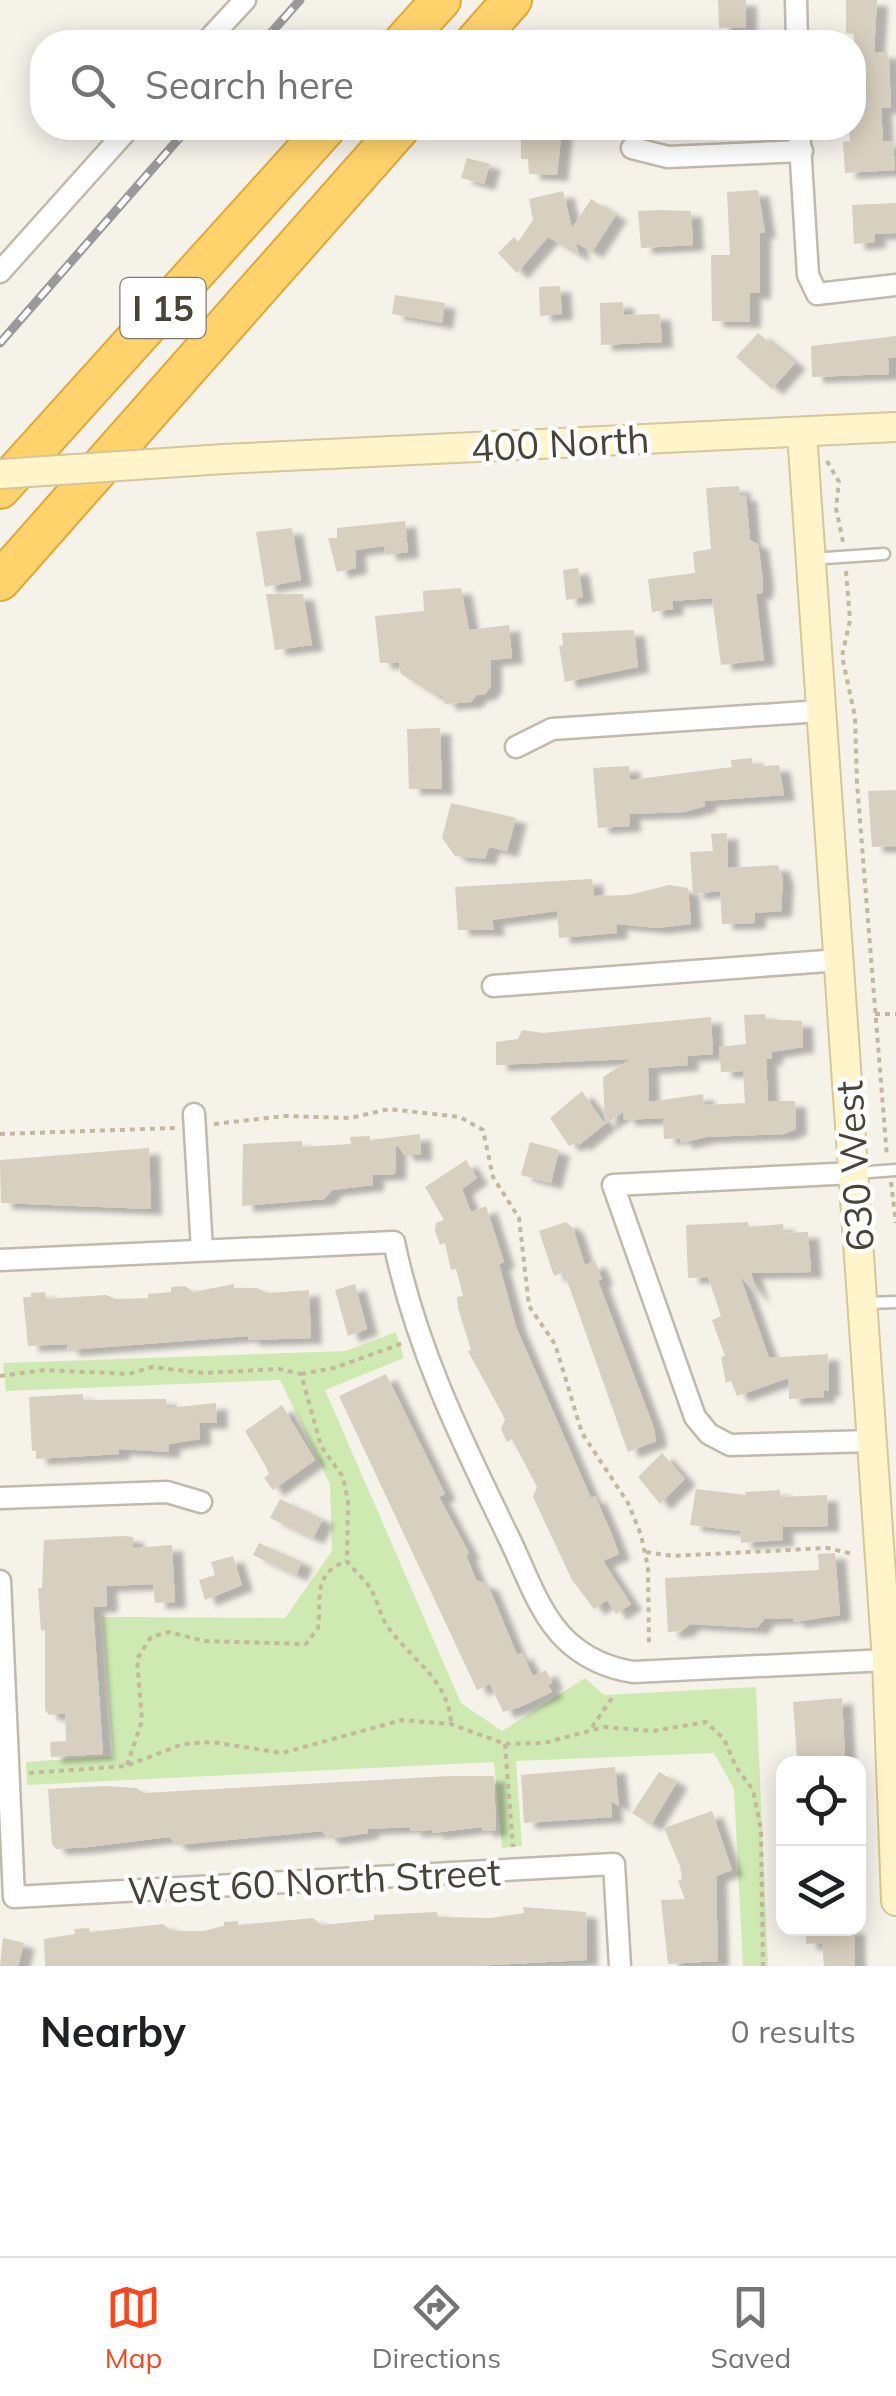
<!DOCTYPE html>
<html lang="en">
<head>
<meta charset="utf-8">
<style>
	body { margin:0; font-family:Mulish,sans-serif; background:#f6f6f6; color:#202124 }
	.controls { position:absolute; right:30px; bottom:30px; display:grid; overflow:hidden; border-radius:20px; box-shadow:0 5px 25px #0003 }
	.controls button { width:90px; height:90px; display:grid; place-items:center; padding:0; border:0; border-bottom:2px solid #e0e0e0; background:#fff; color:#202124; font:50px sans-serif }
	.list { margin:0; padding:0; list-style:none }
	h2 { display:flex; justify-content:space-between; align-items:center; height:130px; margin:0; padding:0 40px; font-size:42px }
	h2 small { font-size:32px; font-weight:400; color:#757577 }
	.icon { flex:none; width:55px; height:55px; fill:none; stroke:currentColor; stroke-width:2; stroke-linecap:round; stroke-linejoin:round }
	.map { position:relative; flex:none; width:896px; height:1966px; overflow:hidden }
	.search { position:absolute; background:#fff; box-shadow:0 5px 25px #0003; left:30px; right:30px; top:30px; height:110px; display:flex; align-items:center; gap:25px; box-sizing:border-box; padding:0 35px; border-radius:40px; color:#757577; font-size:38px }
	.sheet { height:290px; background:#fff }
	nav { display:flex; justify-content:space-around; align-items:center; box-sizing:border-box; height:140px; border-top:2px solid #e0e0e0; background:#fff; font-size:28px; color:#757577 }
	nav a { display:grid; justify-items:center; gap:5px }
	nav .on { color:#fb451b }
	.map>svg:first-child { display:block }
	.green { fill:#cfe9b3 }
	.building { fill:#d7cfbf; filter:url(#shadow) }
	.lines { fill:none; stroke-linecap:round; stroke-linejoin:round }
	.lane-casing { stroke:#c1baac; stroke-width:15 }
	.street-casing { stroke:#c1baac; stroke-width:25 }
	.secondary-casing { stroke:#d5c79a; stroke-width:32 }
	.highway-casing { stroke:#dfa93a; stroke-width:42 }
	.path { stroke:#c3b79d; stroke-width:4; stroke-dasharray:5 5; stroke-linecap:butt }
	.lane { stroke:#fff; stroke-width:10 }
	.street { stroke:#fff; stroke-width:20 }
	.secondary { stroke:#fff4ca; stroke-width:28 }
	.highway { stroke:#ffd36c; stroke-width:38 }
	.rail-casing { stroke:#999; stroke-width:9 }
	.rail { stroke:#fff; stroke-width:5; stroke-dasharray:15; stroke-linecap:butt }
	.secondary-bridge-casing { stroke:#d5c79a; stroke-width:32; stroke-linecap:butt }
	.secondary-bridge { stroke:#fff4ca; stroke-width:28 }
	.labels { text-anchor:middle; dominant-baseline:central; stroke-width:9; stroke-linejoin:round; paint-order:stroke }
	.shield { fill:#fff; stroke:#807b74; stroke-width:2.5 }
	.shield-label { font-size:35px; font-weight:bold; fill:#494338 }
	.street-label { font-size:38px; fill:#494338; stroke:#fff }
</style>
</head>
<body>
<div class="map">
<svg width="896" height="1966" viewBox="0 0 896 1966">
	<defs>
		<filter id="shadow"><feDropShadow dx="11" dy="6" stdDeviation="2.5" flood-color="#0004"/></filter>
	</defs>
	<rect width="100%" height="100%" fill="#f5f2ea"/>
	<polygon class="green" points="396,1332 404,1358 325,1390 461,1703 502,1731 585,1678 604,1695 756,1687 768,1966 743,1966 734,1789 714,1753 516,1761 522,1846 502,1848 494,1762 27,1785 26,1762 113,1756 102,1617 285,1618 332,1551 330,1484 280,1380 6,1391 3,1363 346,1351"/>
	<g class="building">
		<polygon points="718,0 746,0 746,27 719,28"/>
		<polygon points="846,0 877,0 874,53 887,52 889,62 891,108 881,108 883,142 893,141 895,170 845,173 843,142 850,141 849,128 854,128 854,34 846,33"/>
		<polygon points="529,128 562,129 557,175 529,174 528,159 521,159 521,136 529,136"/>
		<polygon points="467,158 490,164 484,184 461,178"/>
		<polygon points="758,190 765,232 760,233 760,293 750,293 750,322 712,321 711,255 730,255 727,192"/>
		<polygon points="563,191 572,228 591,199 616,215 592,252 576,243 579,256 548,237 517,273 498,253 514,237 518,242 533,220 529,199"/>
		<polygon points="896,203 896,233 875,234 875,242 854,244 852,205"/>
		<polygon points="661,210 691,211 693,245 641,248 638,211"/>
		<polygon points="560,286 562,314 540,316 539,287"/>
		<polygon points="395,295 445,303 442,323 392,314"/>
		<polygon points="623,302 624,315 660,314 662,342 601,345 600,303"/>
		<polygon points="758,333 795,363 772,389 736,357"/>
		<polygon points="896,336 896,357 888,358 889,374 812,377 811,346"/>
		<polygon points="739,486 740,495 746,495 750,540 758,544 763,580 762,593 756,594 764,660 721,665 712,598 672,601 673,609 652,612 648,579 695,573 693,552 711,549 706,488"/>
		<polygon points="405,521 408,552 386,555 384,546 355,550 356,568 337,572 328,538 337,538 337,528"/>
		<polygon points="292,528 301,580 265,587 256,532"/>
		<polygon points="578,568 583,597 566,600 563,570"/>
		<polygon points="461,588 469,630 509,625 512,658 491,660 491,686 485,694 477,695 471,702 445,704 443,696 436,696 401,674 399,663 380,663 375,616 424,611 423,591"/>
		<polygon points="266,594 303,594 312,645 275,650"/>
		<polygon points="634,630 638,667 565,682 559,646 563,645 562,633"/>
		<polygon points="440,728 442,789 409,789 407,729"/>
		<polygon points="752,758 753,767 779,765 784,795 705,801 705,806 684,812 629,814 630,826 598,828 593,768 629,766 630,780 732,767 731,760"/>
		<polygon points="896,790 896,846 872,847 868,791"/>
		<polygon points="451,803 516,818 507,851 489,847 485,859 455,856 442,838"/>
		<polygon points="727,833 728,868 778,865 783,879 781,911 755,913 755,923 722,924 720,891 693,894 690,852 713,851 711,834"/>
		<polygon points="592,879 594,896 629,895 669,885 688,888 691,924 657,928 616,924 617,933 559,938 557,911 492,920 494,930 458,930 455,887"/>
		<polygon points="765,1014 766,1019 802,1021 803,1047 772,1052 772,1059 766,1059 768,1101 795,1101 796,1129 784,1134 706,1137 681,1143 680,1138 664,1139 663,1118 624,1120 623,1112 605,1124 603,1077 631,1059 496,1065 496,1042 518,1039 522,1030 543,1033 711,1017 713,1054 687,1056 688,1065 648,1068 649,1102 703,1094 704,1105 745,1103 743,1071 721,1072 719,1047 746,1044 744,1015"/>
		<polygon points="582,1091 605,1124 579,1145 577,1142 569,1146 550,1118"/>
		<polygon points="420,1134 421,1155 404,1155 396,1142 395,1174 373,1175 373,1185 332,1190 324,1199 242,1206 243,1144 302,1141 302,1147 351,1144 350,1137 370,1136 370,1140"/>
		<polygon points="530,1142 559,1150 551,1183 521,1175"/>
		<polygon points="149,1148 151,1209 1,1203 0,1160"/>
		<polygon points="466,1160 477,1178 462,1189 471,1212 486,1206 504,1262 499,1264 516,1327 591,1498 595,1496 612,1535 619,1554 603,1561 631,1604 616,1614 607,1600 594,1609 572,1580 533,1497 537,1487 512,1439 507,1442 501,1429 505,1419 468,1351 471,1350 458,1308 457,1297 463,1296 456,1269 451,1270 445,1243 440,1245 435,1231 436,1223 444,1220 425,1187"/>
		<polygon points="566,1222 573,1228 585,1265 595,1261 602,1279 598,1281 654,1428 656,1441 628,1452 564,1272 554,1276 539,1231"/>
		<polygon points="748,1222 749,1227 783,1224 784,1233 808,1232 811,1272 751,1273 759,1298 740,1276 769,1358 828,1354 829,1390 824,1391 824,1397 789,1399 788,1378 737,1396 731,1381 726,1383 721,1357 725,1356 712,1320 721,1316 708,1277 688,1278 686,1225"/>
		<polygon points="234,1284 234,1288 257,1288 268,1293 309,1290 311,1338 248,1340 248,1336 68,1350 67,1344 28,1346 23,1297 31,1297 31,1293 45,1292 46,1299 106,1295 116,1299 148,1298 148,1294 171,1292 171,1287 185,1286 193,1292"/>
		<polygon points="355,1284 367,1329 348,1336 335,1290"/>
		<polygon points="386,1374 445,1494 439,1497 469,1553 466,1555 476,1580 488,1585 517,1655 522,1653 533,1676 546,1670 552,1683 548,1685 552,1692 520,1707 503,1712 490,1684 477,1690 339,1396"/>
		<polygon points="83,1394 83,1400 166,1399 167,1408 216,1403 217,1423 199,1423 200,1439 169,1444 169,1452 119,1449 119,1454 36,1459 36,1451 32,1451 29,1397"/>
		<polygon points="282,1405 315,1460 273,1490 264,1478 269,1474 266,1467 245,1431"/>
		<polygon points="662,1453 685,1479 660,1504 638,1477"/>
		<polygon points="696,1489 746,1495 745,1492 780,1490 780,1497 827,1495 828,1526 782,1527 783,1540 741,1543 740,1531 690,1525"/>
		<polygon points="280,1499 323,1519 313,1538 270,1518"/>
		<polygon points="123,1536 133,1537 133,1548 172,1545 175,1602 155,1603 153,1584 106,1586 107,1606 93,1607 103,1754 51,1757 50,1742 66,1741 65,1713 49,1715 45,1710 45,1630 41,1631 38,1588 42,1588 44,1540"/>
		<polygon points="259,1543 302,1562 296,1575 253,1555"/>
		<polygon points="835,1553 840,1615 794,1622 793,1618 764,1619 757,1628 690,1624 682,1631 668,1632 665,1578 819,1570 818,1554"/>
		<polygon points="233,1556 242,1585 205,1600 199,1580 215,1575 211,1562"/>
		<polygon points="842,1698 845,1756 797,1757 793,1702"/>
		<polygon points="615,1767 619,1806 611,1801 612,1817 524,1823 521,1775"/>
		<polygon points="659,1772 677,1782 651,1825 632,1813"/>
		<polygon points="450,1776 494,1776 496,1830 482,1831 482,1827 432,1833 432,1830 410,1831 410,1827 368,1829 368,1833 329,1839 322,1831 177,1845 169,1837 88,1847 56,1849 52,1844 48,1789 105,1786 136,1788 144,1793"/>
		<polygon points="712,1811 732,1870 716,1876 718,1961 668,1964 661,1900 685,1899 678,1881 682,1879 680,1866 664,1828"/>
		<polygon points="523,1907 586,1912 587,1960 471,1966 45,1966 44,1939 75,1934 74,1929 89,1928 90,1932 163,1924 172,1931 203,1931 224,1926 224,1922 238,1921 238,1925 313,1918 321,1925 374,1920 374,1915 437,1912 438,1917 491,1918 524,1913"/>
		<polygon points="806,1928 854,1928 855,1966 824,1966 822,1943 806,1944"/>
		<polygon points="3,1938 24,1943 18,1966 0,1966"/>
	</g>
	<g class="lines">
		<defs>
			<g id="lane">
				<polyline points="811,559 884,554"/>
				<polyline points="856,1173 896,1170"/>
				<polyline points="867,1303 896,1302"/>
			</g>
			<g id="street">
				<polyline points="796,0 797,42"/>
				<polyline points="206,42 245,0"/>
				<polyline points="799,128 808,275 817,294 896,285"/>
				<polyline points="632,148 668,157 802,151"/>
				<polyline points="0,272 129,128"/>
				<polyline points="516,747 552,729 821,711"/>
				<polyline points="493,986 840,960"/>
				<polyline points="194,1114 202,1250"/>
				<polyline points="855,1173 613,1185 695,1417 709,1434 730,1445 873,1441"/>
				<path d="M 0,1260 L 394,1242 C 416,1349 463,1443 510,1540 C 526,1573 539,1614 566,1640 C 585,1658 608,1668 633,1672 L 887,1660"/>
				<polyline points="0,1498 167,1492 201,1502"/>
				<polyline points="0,1581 14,1897 614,1864 620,1966"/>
			</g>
			<g id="secondary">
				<polyline points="802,433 887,1660 896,1901"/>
				<polyline points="224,459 896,427"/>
			</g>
			<g id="highway">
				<polyline points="403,42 441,0"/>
				<polyline points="475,42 512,0"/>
				<polyline points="0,489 326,128"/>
				<polyline points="0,581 400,128"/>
			</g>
		</defs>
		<use href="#lane" class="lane-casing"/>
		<use href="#street" class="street-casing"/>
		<use href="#secondary" class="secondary-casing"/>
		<use href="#highway" class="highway-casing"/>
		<g class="path">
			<polyline points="827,461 839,482 836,508 843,542"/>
			<polyline points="846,571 850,620 842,656 855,717 857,783 887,1157"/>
			<polyline points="875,1014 896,1014"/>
			<polyline points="214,1124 285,1116 350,1118 389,1109 460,1117 483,1130 493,1177 519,1218 529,1306 555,1344 582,1433 628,1503 641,1535 648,1567 649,1647"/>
			<polyline points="0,1134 175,1128"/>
			<polyline points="891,1182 896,1223"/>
			<polyline points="301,1374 334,1368 406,1342"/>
			<path d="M 0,1376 L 45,1370 L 129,1374 L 152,1367 L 203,1373 L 279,1369 L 301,1374 L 321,1446 L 343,1477 L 348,1501 L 347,1561 C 354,1571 367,1581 372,1591 C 378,1603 380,1615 388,1627 C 411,1660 449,1679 451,1724"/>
			<polyline points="646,1552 672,1556 827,1548 853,1554"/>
			<polyline points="592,1727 612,1698"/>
			<polyline points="505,1744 513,1847"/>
			<path d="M 127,1765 L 142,1721 L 137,1659 L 151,1637 L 169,1632 L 204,1641 L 306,1644 L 318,1628 C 322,1601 311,1573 347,1561"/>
			<polyline points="29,1773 126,1766 183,1744 212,1742 282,1753 402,1720 451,1724 505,1744 544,1743 604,1727 653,1731 706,1722 724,1739 736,1767 753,1790 761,1830 763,1966"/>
		</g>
		<use href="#lane" class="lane"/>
		<use href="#street" class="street"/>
		<use href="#secondary" class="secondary"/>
		<use href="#highway" class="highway"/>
		<defs>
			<g id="rail">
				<polyline points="263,42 300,0"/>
				<polyline points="0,343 188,128"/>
			</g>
		</defs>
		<use href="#rail" class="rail-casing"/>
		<use href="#rail" class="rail"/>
		<defs>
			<polyline id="secondary-bridge" points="0,474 224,459"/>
		</defs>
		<use href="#secondary-bridge" class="secondary-bridge-casing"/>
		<use href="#secondary-bridge" class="secondary-bridge"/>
	</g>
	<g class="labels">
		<rect class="shield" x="120.5" y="278" width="85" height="60" rx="8"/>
		<g class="shield-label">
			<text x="163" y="308">I 15</text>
		</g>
		<g class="street-label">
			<text transform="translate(560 443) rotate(-3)">400 North</text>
			<text transform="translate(854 1166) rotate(-94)">630 West</text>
			<text transform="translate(314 1881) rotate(-3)">West 60 North Street</text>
		</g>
	</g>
</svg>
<div class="controls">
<button><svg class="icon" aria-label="locate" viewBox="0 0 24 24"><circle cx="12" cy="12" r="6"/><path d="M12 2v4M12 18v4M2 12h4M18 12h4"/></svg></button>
<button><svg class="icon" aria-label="layers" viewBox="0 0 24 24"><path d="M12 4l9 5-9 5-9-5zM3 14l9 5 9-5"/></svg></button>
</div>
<div class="search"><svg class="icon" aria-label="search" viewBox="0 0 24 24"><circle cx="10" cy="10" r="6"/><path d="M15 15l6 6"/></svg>Search here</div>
</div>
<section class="sheet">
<h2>Nearby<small>0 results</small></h2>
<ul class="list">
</ul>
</section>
<nav>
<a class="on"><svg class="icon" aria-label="map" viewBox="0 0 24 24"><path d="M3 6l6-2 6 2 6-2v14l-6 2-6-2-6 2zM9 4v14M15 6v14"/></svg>Map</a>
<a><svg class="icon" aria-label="directions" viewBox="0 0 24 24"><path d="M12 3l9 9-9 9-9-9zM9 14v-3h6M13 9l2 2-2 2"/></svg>Directions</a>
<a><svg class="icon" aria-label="saved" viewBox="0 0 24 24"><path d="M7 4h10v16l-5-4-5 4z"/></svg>Saved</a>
</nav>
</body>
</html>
